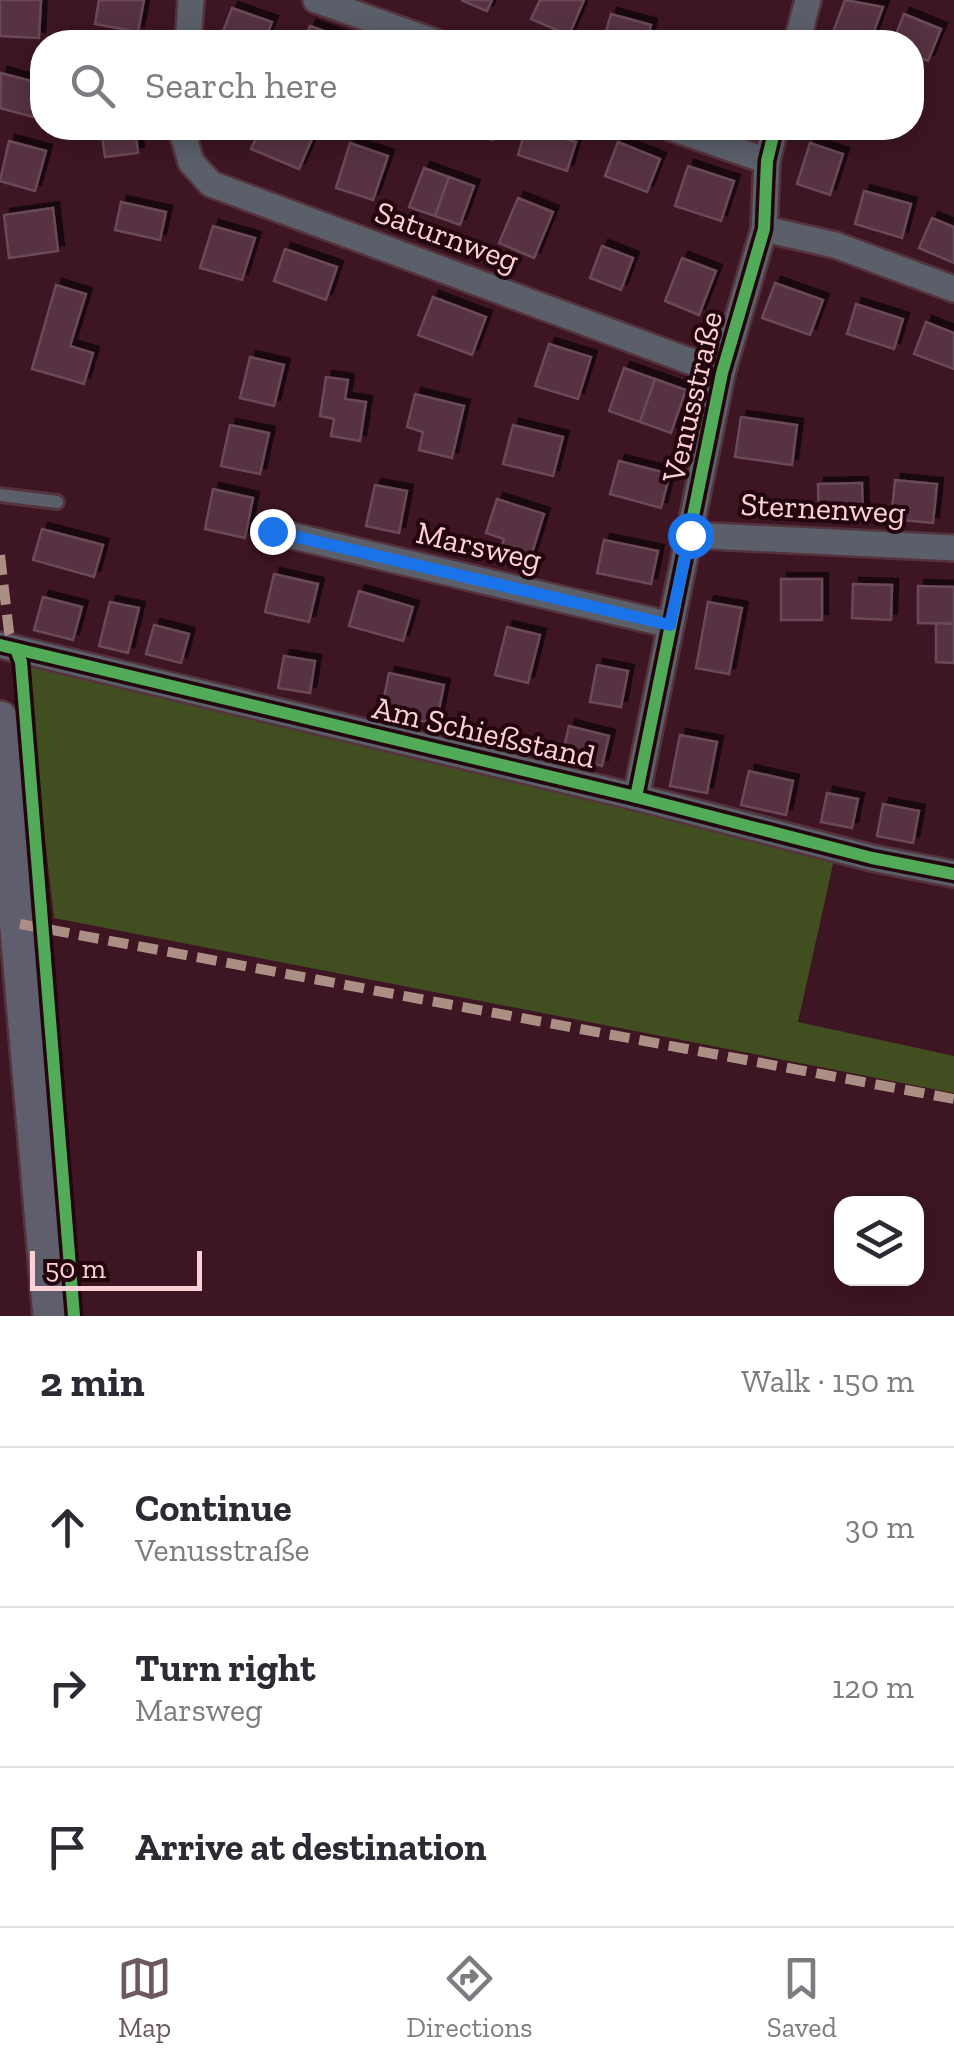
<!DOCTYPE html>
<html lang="en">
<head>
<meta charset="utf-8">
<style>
	body { margin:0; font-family:"Zilla Slab",serif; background:#f7f7f7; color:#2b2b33 }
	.controls { position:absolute; right:30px; bottom:30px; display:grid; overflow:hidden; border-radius:20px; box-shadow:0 5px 25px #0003 }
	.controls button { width:90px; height:90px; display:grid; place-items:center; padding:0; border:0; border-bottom:2px solid #e1e1e2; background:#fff; color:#2b2b33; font:50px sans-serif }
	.scale { position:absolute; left:30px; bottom:25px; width:172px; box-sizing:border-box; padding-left:10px; border:5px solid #fed0d7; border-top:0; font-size:28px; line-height:35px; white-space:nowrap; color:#fed0d7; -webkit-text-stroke:8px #23050d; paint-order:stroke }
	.stop { position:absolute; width:30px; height:30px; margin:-22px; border:8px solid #1a73e8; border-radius:50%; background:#fff }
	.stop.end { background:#1a73e8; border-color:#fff; box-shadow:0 2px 10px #0008 }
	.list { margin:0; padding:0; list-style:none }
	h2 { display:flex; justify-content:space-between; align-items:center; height:130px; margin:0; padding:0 40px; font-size:42px }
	h2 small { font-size:32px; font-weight:400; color:#7c7c81 }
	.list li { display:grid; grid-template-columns:65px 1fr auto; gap:30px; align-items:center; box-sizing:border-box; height:160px; padding:0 40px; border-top:2px solid #e1e1e2 }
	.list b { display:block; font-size:38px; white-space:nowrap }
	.list p { margin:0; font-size:32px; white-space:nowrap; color:#7c7c81 }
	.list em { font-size:32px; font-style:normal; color:#7c7c81 }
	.icon { flex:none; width:55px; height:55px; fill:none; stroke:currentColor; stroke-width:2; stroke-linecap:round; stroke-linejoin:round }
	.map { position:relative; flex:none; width:954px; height:1316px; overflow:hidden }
	.search { position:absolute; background:#fff; box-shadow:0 5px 25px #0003; left:30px; right:30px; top:30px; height:110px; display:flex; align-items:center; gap:25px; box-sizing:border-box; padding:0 35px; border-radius:40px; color:#7c7c81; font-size:38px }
	.sheet { height:610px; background:#fff }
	nav { display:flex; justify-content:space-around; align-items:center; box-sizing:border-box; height:140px; border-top:2px solid #e1e1e2; background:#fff; font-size:28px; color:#7c7c81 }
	nav a { display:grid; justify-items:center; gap:5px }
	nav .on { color:#6c5860 }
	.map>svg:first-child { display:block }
	.forest { fill:#414f20 }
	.building { fill:#563042; stroke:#6b4a58; stroke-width:2.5; filter:url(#shadow) }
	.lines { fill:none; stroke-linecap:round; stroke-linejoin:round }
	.lane-casing { stroke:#55333d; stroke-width:18 }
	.street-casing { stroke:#55333d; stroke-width:30 }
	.secondary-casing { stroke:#55333d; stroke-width:40 }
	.lane { stroke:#5b5f6a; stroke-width:12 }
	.street { stroke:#5b5f6a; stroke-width:25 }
	.secondary { stroke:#5e5e6d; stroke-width:35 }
	.quiet { stroke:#ac8f84; stroke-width:10; stroke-dasharray:20 10; stroke-linecap:butt }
	.cycleway-casing { stroke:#23050d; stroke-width:19 }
	.cycleway { stroke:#51ab58; stroke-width:12 }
	.route { stroke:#1a73e8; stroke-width:12 }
	.labels { text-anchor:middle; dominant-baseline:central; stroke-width:8; stroke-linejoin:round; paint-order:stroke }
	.street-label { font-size:32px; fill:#fed0d7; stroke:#23050d }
</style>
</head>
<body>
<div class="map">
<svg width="954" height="1316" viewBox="0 0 954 1316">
	<defs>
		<filter id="shadow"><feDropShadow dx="6" dy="-6" stdDeviation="0" flood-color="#0009"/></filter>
	</defs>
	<rect width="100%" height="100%" fill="#3e1523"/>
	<polygon class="forest" points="24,658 835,855 798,1022 954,1056 954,1093 54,918"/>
	<g class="building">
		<polygon points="0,0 41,0 39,38 0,36"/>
		<polygon points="99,0 144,0 138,32 95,24"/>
		<polygon points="461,0 492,0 487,11"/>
		<polygon points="540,0 584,0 569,35 531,19"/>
		<polygon points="845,0 883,7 870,42 830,40"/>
		<polygon points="232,8 272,22 264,42 219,42"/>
		<polygon points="611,14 651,25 647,42 603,42"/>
		<polygon points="904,14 941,29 928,61 912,55 912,42 893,42"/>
		<polygon points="310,26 355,42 304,42"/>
		<polygon points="1,73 42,84 33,117 0,108"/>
		<polygon points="101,128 135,128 138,153 105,157"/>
		<polygon points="261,128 303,128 315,132 299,169 251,149"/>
		<polygon points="465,128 497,128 493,140 464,131"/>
		<polygon points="526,128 576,142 567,171 518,155"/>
		<polygon points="9,141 46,151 35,191 0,181"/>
		<polygon points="618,142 660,159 647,192 605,176"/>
		<polygon points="350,143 388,156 373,200 336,188"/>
		<polygon points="810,143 843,154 830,195 797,184"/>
		<polygon points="688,166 734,181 721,221 675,206"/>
		<polygon points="424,168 449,177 435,216 409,207"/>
		<polygon points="449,177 474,186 460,225 435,216"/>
		<polygon points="864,191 911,204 902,238 855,224"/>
		<polygon points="518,198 553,212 534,258 499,243"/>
		<polygon points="121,202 166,212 160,240 115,230"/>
		<polygon points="53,208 58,251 9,258 4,215"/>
		<polygon points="932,218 954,227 954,263 919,248"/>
		<polygon points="213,226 255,238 242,280 200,268"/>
		<polygon points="602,246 633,258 621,290 590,278"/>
		<polygon points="285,249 337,267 326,300 274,281"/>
		<polygon points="682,258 716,271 699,315 665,301"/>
		<polygon points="775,283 823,300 810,335 762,318"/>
		<polygon points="56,285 86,294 70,346 93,353 84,384 32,369"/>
		<polygon points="433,297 486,317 472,355 418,335"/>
		<polygon points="856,304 903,319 894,349 847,334"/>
		<polygon points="926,322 954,333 954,369 914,354"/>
		<polygon points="549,344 591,357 578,399 535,386"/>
		<polygon points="250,357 284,365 274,406 240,398"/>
		<polygon points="624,368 655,379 640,422 609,411"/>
		<polygon points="326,377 348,380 345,399 366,402 360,441 331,436 334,419 320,416"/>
		<polygon points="655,379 686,390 671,433 640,422"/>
		<polygon points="415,394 464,406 452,458 419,450 423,432 407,427"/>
		<polygon points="741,417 797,425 792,465 735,457"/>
		<polygon points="230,425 269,433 260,474 221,466"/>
		<polygon points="513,425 563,437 553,476 503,464"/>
		<polygon points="619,461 670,474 661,508 610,494"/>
		<polygon points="895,480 937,484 933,523 891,519"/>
		<polygon points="862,483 863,519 819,520 818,484"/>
		<polygon points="375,485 407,491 399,533 366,526"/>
		<polygon points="213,489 253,498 245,538 205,529"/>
		<polygon points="497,499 544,514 528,566 498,557 504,539 486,533"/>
		<polygon points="42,529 103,545 94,577 33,560"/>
		<polygon points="604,540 658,551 651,584 597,573"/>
		<polygon points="274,574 318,584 309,622 265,612"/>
		<rect x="781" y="579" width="41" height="41"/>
		<polygon points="853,584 892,585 891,620 852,618"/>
		<polygon points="918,586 954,587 954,624 918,623"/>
		<polygon points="359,591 413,607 403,641 349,626"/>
		<polygon points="43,597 82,607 73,640 34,630"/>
		<polygon points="110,602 139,608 128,653 99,646"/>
		<polygon points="708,602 742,608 729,674 696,668"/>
		<polygon points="936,623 954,624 954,663 936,662"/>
		<polygon points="154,625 189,634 181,663 146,654"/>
		<polygon points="507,627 540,635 528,683 495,675"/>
		<polygon points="284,656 315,661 310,693 278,688"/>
		<polygon points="597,665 628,671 621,707 590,702"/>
		<polygon points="389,673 444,685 436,724 381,712"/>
		<polygon points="569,726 609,736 602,766 562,756"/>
		<polygon points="680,735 717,742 707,793 670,786"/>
		<polygon points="749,771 793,781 786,815 741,805"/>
		<polygon points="827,793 858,799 852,828 821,822"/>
		<polygon points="883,804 919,811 913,843 877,836"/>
	</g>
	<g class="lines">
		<defs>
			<polyline id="lane" points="0,495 57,502"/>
			<g id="street">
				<polyline points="316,0 435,42"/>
				<polyline points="188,42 191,0"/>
				<polyline points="797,42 808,0"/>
				<polyline points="181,128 191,162 211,184 722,373"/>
				<polyline points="672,128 767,161"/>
				<polyline points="764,229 835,245 954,289"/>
				<polyline points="272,531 671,625"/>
				<polyline points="690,535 954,548"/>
				<polyline points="0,645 636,797 872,858 954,874"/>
				<polyline points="636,797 722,373 764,229 767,161 775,128"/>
			</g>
			<polyline id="secondary" points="0,719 51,1316"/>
		</defs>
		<use href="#lane" class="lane-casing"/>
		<use href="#street" class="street-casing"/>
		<use href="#secondary" class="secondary-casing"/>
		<use href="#lane" class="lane"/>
		<use href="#street" class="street"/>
		<use href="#secondary" class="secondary"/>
		<g class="quiet">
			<polyline points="0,555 9,632 18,653"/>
			<polyline points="20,924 954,1099"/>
		</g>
		<defs>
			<g id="cycleway">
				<polyline points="0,645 636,797 872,858 954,874"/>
				<polyline points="16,649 21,662 74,1316"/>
				<polyline points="636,797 722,373 764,229 767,161 775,128"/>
			</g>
		</defs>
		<use href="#cycleway" class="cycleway-casing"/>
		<use href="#cycleway" class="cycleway"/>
	</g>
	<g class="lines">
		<polyline class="route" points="272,531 670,625 690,535"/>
	</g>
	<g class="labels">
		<g class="street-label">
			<text transform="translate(447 236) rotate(20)">Saturnweg</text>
			<text transform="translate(692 397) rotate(-77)">Venusstraße</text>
			<text transform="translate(823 508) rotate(3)">Sternenweg</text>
			<text transform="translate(479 546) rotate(13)">Marsweg</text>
			<text transform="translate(484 732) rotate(13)">Am Schießstand</text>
		</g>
	</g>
</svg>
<div class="controls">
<button><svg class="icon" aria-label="layers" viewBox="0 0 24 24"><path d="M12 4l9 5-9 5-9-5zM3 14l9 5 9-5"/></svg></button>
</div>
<div class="scale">50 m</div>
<div class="stop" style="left:690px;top:535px"></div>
<div class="stop end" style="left:272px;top:531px"></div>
<div class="search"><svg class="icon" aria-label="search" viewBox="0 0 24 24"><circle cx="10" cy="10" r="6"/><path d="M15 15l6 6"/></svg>Search here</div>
</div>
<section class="sheet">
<h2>2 min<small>Walk · 150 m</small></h2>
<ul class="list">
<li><svg class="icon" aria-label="ahead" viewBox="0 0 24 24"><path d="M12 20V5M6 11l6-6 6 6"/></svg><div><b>Continue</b><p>Venusstraße</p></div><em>30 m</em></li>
<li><svg class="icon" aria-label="right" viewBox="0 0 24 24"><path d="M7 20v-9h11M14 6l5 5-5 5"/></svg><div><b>Turn right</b><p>Marsweg</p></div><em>120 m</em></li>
<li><svg class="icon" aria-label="arrive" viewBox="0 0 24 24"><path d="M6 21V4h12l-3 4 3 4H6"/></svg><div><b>Arrive at destination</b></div></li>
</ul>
</section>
<nav>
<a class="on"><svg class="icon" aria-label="map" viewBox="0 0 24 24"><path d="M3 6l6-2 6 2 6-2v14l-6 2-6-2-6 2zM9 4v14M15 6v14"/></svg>Map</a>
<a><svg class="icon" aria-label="directions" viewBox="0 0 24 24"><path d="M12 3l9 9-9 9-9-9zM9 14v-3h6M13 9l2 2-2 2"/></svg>Directions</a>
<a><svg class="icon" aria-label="saved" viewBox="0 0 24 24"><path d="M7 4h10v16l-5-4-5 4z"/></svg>Saved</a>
</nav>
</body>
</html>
